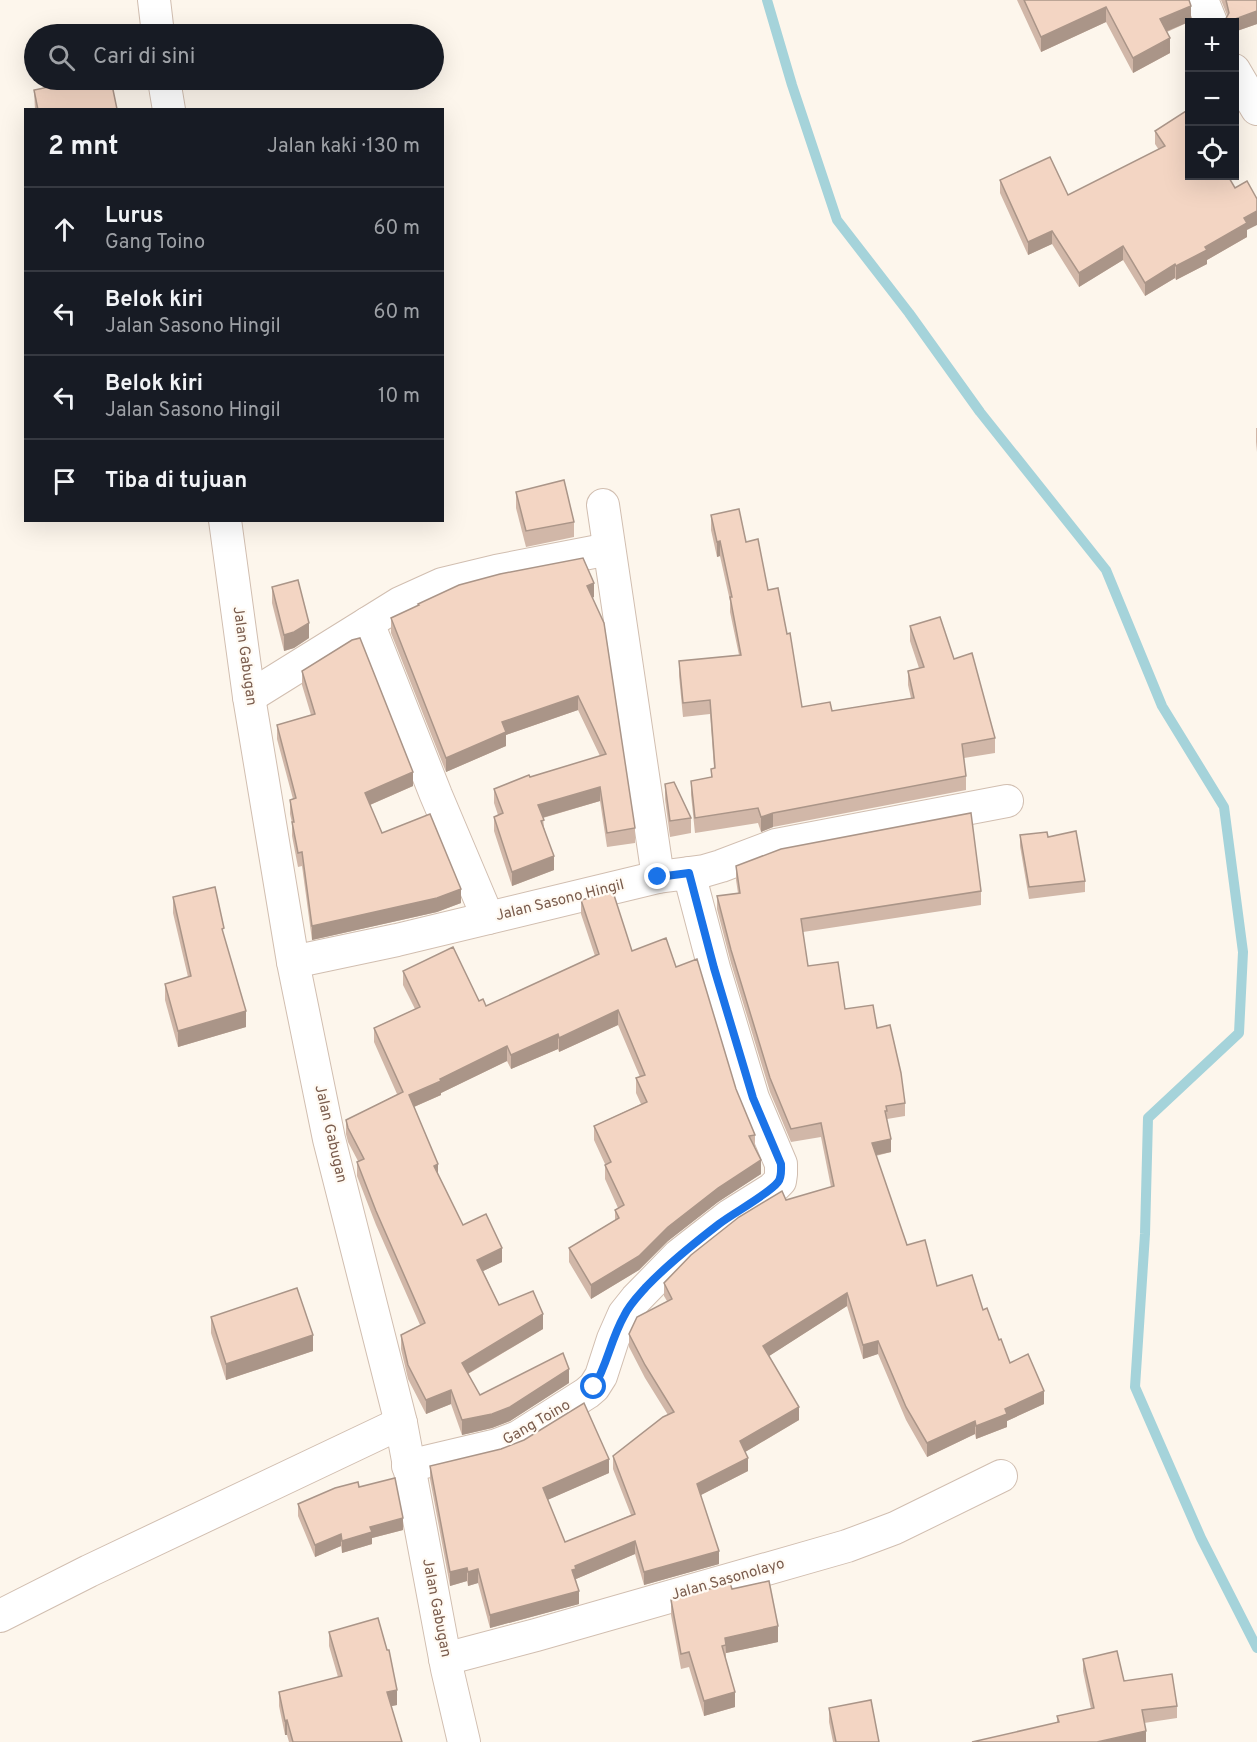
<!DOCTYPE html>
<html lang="id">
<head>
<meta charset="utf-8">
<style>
	body { margin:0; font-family:Overpass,sans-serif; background:#242831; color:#f1f3f6 }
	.controls { position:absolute; right:18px; top:18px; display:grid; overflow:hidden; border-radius:0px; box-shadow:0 6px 24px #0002 }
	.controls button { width:54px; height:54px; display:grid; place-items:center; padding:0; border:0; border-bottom:2px solid #363941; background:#171b24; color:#f1f3f6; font:30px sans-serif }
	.stop { position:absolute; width:18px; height:18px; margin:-14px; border:4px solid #1a73e8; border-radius:50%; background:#fff }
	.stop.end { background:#1a73e8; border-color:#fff; box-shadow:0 2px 6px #0008 }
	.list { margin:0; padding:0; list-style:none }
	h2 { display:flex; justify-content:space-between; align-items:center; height:78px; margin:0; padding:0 24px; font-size:26px }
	h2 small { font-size:20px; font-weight:400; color:#9ea1a6 }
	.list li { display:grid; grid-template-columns:39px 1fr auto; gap:18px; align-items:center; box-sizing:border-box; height:84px; padding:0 24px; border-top:2px solid #363941 }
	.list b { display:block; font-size:22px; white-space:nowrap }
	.list p { margin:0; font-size:20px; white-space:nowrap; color:#9ea1a6 }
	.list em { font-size:20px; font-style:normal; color:#9ea1a6 }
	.icon { flex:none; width:33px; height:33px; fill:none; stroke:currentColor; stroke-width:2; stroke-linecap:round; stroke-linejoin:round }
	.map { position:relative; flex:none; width:1257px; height:1742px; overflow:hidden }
	.search { position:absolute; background:#171b24; box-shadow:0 6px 24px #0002; left:24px; top:24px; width:420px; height:66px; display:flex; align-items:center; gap:15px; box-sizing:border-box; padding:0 21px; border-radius:33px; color:#9ea1a6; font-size:22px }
	.panel { position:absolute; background:#171b24; box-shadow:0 6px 24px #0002; left:24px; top:108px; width:420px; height:414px; border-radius:0px }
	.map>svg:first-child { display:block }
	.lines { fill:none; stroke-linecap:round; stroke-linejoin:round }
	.stream { stroke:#a5d3da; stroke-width:10 }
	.street-casing { stroke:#d1beb0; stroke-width:34 }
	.street { stroke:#fff; stroke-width:32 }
	.wall { fill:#d1b7a8 }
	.shaded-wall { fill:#aa9588 }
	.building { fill:#f3d5c3; stroke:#aa9588; stroke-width:1.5 }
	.route { stroke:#1a73e8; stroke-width:8 }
	.labels { text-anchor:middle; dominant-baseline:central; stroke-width:4.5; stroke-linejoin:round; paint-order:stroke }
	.street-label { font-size:15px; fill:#7a5c4d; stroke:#fffaf3 }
</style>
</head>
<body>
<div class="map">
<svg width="1257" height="1742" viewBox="0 0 1257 1742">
	<rect width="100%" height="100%" fill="#fdf6ec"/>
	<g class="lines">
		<polyline class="stream" points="767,0 792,85 837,220 909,313 980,412 1106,570 1162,706 1224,807 1243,952 1239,1033 1148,1118 1145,1234 1135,1387 1201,1538 1257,1648"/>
		<defs>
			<g id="street">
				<polyline points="154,0 158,34"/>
				<polyline points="1202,0 1211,22"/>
				<polyline points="1234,70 1257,109"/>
				<polyline points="164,80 169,110"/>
				<polyline points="603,505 658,877"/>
				<polyline points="225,520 249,697 293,962 329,1139 401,1423 447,1669 464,1742"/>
				<polyline points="368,623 436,795 488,918"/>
				<polyline points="249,697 400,603 442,584 496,571 609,549"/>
				<polyline points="689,873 704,871 721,866 776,845 1007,801"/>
				<polyline points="293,962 397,940 658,877 689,873 714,968 753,1098 781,1164 781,1174 780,1181 772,1189 729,1216 679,1255 636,1299 624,1314 613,1339 601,1376 594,1387 587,1393 518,1437 497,1445 408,1466"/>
				<polyline points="0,1616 89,1571 401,1423"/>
				<polyline points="445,1659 536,1635 847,1546 895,1528 1001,1476"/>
			</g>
		</defs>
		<use href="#street" class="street-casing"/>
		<use href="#street" class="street"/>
	</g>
	<g class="wall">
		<polygon points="1017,0 1189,0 1191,21 1167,32 1170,53 1133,73 1106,22 1041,52"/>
		<polygon points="1221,0 1257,0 1257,24 1234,32 1234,22 1227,15"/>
		<polygon points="45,80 111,80 117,110 35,110 34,90 46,87"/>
		<polygon points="1155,131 1247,230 1247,237 1207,260 1207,264 1176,280 1175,278 1145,296 1123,260 1079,287 1052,244 1028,255 1000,193 1000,180 1068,195 1159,150 1155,144"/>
		<polygon points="1256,428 1257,428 1257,452 1256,442"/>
		<polygon points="516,492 574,522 574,537 526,547 516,508"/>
		<polygon points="711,515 746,542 768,590 802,707 832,711 911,698 908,685 908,671 919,668 910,641 910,626 954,659 995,738 995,753 964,758 966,776 966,790 773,827 761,832 758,823 695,833 691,795 691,781 711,777 711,769 714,768 710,714 683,717 679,676 679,661 739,655 730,612 730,601 720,556 717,557 711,530"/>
		<polygon points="272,587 309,638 294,648 284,651 272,603"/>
		<polygon points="594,597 592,598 635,828 635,843 607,847 600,801 543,818 544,827 554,870 512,886 494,831 494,817 498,815 494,803 494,789 530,777 600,756 578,710 506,735 506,746 446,772 391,633 391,618 418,606 418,604"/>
		<polygon points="302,671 413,786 370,805 382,833 461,903 437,912 312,940 302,866 298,867 292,836 292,823 290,814 290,800 293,799 277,739 277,725 311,715 302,685"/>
		<polygon points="665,784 691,818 691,833 670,837 665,799"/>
		<polygon points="1020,835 1048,837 1085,881 1085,892 1029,899 1020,846"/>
		<polygon points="736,866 981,891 981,905 803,932 808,966 845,1009 877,1028 905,1103 905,1116 887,1119 891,1152 876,1156 907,1245 937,1286 983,1310 1010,1363 1044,1404 1007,1421 1007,1427 976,1439 975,1434 927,1457 906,1420 878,1354 863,1359 847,1306 769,1356 799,1420 745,1452 748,1471 701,1495 719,1564 644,1585 635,1554 576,1579 579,1604 490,1628 478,1583 468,1586 467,1581 450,1586 430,1479 430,1466 609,1473 547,1500 565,1542 631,1515 613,1469 613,1456 668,1415 645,1378 629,1347 629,1334 667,1301 664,1296 664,1283 786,1200 831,1187 821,1137 791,1142 770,1092 731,963 717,909 717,896 738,893 736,880"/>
		<polygon points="173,897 224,937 246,1027 178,1047 165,1000 165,984 188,977 173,913"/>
		<polygon points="581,900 632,951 676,967 736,1089 755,1135 755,1148 761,1174 718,1202 668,1241 639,1270 591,1299 569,1262 569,1248 615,1220 615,1210 618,1208 605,1179 605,1164 594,1140 594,1126 641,1104 636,1093 636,1078 640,1077 618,1025 559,1052 558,1049 511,1069 507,1061 441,1093 441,1095 414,1107 438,1175 463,1225 502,1262 483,1271 499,1305 543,1329 468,1374 480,1395 569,1383 510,1421 492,1428 462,1435 451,1404 426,1414 408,1379 401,1349 401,1335 420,1325 376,1225 357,1176 357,1162 358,1161 348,1142 346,1134 346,1120 397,1094 374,1042 374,1028 415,1009 403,985 403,971 479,1001 486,1006 595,956 581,914"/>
		<polygon points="211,1317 313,1351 226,1380 211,1333"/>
		<polygon points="359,1487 403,1530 372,1538 372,1544 342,1553 341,1546 315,1557 298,1516 298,1504"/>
		<polygon points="732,1589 778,1642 726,1653 726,1660 735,1707 704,1716 689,1667 681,1669 671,1615 671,1600"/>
		<polygon points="329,1632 397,1705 391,1706 402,1742 289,1742 287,1735 285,1735 279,1706 279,1692 338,1677 329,1646"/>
		<polygon points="1083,1659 1124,1681 1177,1706 1177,1718 1144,1723 1146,1742 1057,1722 1057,1716 1091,1709 1083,1671"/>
		<polygon points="829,1708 879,1742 833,1742 829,1722"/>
	</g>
	<g class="shaded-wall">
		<polygon points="1191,6 1191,21 1160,34 1160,19"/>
		<polygon points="1106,7 1106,22 1041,52 1041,37"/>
		<polygon points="1257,11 1257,24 1234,32 1234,22 1227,22"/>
		<polygon points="1170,38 1170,53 1133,73 1133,58"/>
		<polygon points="1257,211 1257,225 1247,230 1247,237 1207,260 1207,264 1176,280 1176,266 1244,218"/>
		<polygon points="1052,231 1052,244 1028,255 1028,242"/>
		<polygon points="1123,246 1123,260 1079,287 1079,273"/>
		<polygon points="1175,264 1175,278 1145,296 1145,283"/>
		<polygon points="720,541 720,556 717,557 717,542"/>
		<polygon points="594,583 594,597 587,600 587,586"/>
		<polygon points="309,623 309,638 294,648 284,651 284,635"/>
		<polygon points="578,696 578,710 506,735 506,746 446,772 446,758 502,722"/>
		<polygon points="413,772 413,786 365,807 365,793"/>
		<polygon points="600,787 600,801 538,819 538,805"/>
		<polygon points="773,813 773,827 761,832 761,817"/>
		<polygon points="554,856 554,870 512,886 512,872"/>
		<polygon points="461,889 461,903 437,912 312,940 312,926"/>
		<polygon points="618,1010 618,1025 559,1052 559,1038"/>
		<polygon points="246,1011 246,1027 178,1047 178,1031"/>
		<polygon points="558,1034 558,1049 511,1069 511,1055"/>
		<polygon points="507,1046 507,1061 441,1093 441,1095 409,1109 409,1095 440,1079"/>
		<polygon points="891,1139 891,1152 872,1156 872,1143"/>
		<polygon points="761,1160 761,1174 718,1202 668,1241 639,1270 591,1299 591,1285 718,1188"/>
		<polygon points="438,1164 438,1179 434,1166"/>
		<polygon points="502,1248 502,1262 477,1274 477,1260"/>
		<polygon points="847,1293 847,1306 763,1360 763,1346"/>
		<polygon points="543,1314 543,1329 462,1377 462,1363"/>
		<polygon points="313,1335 313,1351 226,1380 226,1364"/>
		<polygon points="878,1341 878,1354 863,1359 863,1345"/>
		<polygon points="569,1369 569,1383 510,1421 492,1428 462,1435 462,1420"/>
		<polygon points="451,1390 451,1404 426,1414 426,1400"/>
		<polygon points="1044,1391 1044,1404 1007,1421 1007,1427 976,1439 976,1426 1005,1409"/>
		<polygon points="799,1407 799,1420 740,1455 740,1441"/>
		<polygon points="975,1421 975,1434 927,1457 927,1443"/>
		<polygon points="748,1458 748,1471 697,1497 697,1484"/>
		<polygon points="609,1459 609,1473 543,1502 543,1488"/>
		<polygon points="403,1518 403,1530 372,1538 372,1544 342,1553 342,1541 370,1527"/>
		<polygon points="341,1534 341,1546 315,1557 315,1545"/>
		<polygon points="635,1541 635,1554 576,1579 576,1582 572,1570 575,1566"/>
		<polygon points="719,1551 719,1564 644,1585 644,1572"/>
		<polygon points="467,1568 467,1581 450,1586 450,1572"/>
		<polygon points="478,1569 478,1583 468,1586 468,1572"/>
		<polygon points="579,1591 579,1604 490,1628 490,1615"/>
		<polygon points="778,1626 778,1642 726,1653 725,1638"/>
		<polygon points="397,1690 397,1705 387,1707 387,1692"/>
		<polygon points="735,1692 735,1707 704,1716 704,1701"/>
		<polygon points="287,1720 287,1735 285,1735 285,1721"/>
		<polygon points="1146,1731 1146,1742 1097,1742"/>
	</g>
	<g class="building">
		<polygon points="1024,0 1189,0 1191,6 1160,19 1170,38 1133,58 1106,7 1041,37"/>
		<polygon points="1226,0 1257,0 1257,11 1227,22 1224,22 1229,13"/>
		<polygon points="48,80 111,80 117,109 38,110 34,90 49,87"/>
		<polygon points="1189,109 1190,176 1228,176 1235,188 1247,181 1257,199 1257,211 1244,218 1247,223 1205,247 1207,250 1176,266 1175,264 1145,283 1123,246 1079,273 1052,231 1028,242 1000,180 1050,157 1068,195 1165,146 1155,131"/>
		<polygon points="564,480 574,522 526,531 516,492"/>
		<polygon points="739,509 746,542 758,539 768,590 778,588 787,634 790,633 802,707 830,702 832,711 914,698 908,671 924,667 910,626 940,617 954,659 972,653 995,738 962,744 966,776 773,813 761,817 758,808 695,818 691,781 712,777 711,769 715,768 710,700 683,703 679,661 741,655 730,597 732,597 720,541 717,542 711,515"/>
		<polygon points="583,558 594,583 587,586 604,623 635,828 607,833 600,787 538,805 544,820 541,821 554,856 512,872 494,817 503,813 494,789 529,775 530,777 606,754 578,696 502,722 506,732 446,758 391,618 419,605 418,604 459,585 500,574"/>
		<polygon points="298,580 309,623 294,632 284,635 272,587"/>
		<polygon points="360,638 413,772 365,793 382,833 430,814 461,889 437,898 312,926 302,852 298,853 292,822 294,822 290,800 296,798 277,725 315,714 302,671 352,640"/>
		<polygon points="674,782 691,818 670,821 665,784"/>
		<polygon points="971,813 981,891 801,919 808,966 838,962 845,1009 873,1005 877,1028 890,1025 901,1073 905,1103 886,1106 887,1111 885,1111 891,1139 872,1143 907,1245 925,1240 937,1286 972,1275 983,1310 987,1308 999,1340 1001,1339 1010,1363 1028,1354 1044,1391 1005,1409 1007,1414 976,1426 975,1421 927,1443 906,1407 878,1341 863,1345 847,1293 763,1346 799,1407 740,1441 748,1458 697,1484 719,1551 644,1572 635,1541 575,1566 576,1569 572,1570 579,1591 490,1615 478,1569 468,1572 467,1568 450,1572 430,1466 501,1449 524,1440 584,1403 609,1459 543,1488 565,1542 635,1514 613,1456 663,1417 674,1412 645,1365 629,1334 637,1317 672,1299 664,1283 691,1255 739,1217 782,1191 786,1200 834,1186 821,1123 791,1129 770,1078 731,950 717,896 740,893 736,866 781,849"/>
		<polygon points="1076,831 1085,881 1029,887 1020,835 1047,832 1048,837"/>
		<polygon points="215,887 224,928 222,929 246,1011 178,1031 165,984 191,976 173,897"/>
		<polygon points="613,892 632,951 666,938 676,967 697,959 736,1089 755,1135 749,1136 761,1160 718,1188 668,1227 639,1256 591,1285 569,1248 619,1218 615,1210 624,1205 605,1165 611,1162 594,1126 647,1102 636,1078 645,1075 618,1010 559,1038 558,1034 511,1055 507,1046 440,1079 441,1081 409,1095 438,1164 434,1166 463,1225 486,1214 502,1248 477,1260 499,1305 533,1291 543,1314 462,1363 480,1395 563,1353 569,1369 510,1407 492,1414 462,1420 451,1390 426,1400 408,1365 401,1335 425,1323 376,1211 357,1162 364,1159 348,1128 346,1120 403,1092 374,1028 420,1007 403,971 453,947 479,1001 483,999 486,1006 599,954 581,900"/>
		<polygon points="297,1288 313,1335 226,1364 211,1317"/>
		<polygon points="395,1478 403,1518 370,1527 372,1532 342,1541 341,1534 315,1545 298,1504 335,1488 358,1482 359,1487"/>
		<polygon points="769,1581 778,1626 725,1638 726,1645 722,1646 735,1692 704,1701 689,1652 681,1654 671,1600 730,1583 732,1589"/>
		<polygon points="378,1618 387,1650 389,1650 397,1690 387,1692 402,1742 293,1742 287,1720 285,1721 279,1692 342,1676 329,1632"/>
		<polygon points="1117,1651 1124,1681 1172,1674 1177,1706 1142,1710 1146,1731 1097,1742 972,1742 1059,1722 1057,1716 1094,1708 1083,1659"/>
		<polygon points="871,1700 879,1742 836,1742 829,1708"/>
	</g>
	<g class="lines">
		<path class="route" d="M 594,1387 C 607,1365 611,1339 624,1316 C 629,1305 638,1296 646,1287 C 669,1263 693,1244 719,1224 C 733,1213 769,1194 778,1182 C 782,1177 781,1170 781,1164 L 753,1098 L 714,968 L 689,873 L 658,877"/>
	</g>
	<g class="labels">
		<g class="street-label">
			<text transform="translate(244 656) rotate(82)">Jalan Gabugan</text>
			<text transform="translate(560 901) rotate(-14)">Jalan Sasono Hingil</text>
			<text transform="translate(330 1134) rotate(77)">Jalan Gabugan</text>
			<text transform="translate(537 1423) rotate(-30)">Gang Toino</text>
			<text transform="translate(728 1580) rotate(-16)">Jalan Sasonolayo</text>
			<text transform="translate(436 1608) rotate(79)">Jalan Gabugan</text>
		</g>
	</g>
</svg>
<div class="controls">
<button>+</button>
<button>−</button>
<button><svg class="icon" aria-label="locate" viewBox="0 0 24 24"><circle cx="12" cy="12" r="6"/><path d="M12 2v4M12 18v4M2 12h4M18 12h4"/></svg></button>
</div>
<div class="stop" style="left:594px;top:1387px"></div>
<div class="stop end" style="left:658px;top:877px"></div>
<div class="search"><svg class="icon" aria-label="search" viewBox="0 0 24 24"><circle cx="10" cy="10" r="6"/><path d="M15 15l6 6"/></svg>Cari di sini</div>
<section class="panel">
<h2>2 mnt<small>Jalan kaki · 130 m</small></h2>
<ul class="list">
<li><svg class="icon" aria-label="ahead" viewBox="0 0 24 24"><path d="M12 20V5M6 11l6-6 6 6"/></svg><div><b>Lurus</b><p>Gang Toino</p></div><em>60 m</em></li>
<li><svg class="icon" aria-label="left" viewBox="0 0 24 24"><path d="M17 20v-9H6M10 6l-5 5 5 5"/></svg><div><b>Belok kiri</b><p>Jalan Sasono Hingil</p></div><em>60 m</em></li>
<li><svg class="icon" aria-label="left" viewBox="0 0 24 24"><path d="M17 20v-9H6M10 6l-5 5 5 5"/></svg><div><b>Belok kiri</b><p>Jalan Sasono Hingil</p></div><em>10 m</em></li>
<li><svg class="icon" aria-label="arrive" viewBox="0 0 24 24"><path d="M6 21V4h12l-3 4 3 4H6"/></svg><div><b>Tiba di tujuan</b></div></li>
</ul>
</section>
</div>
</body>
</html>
